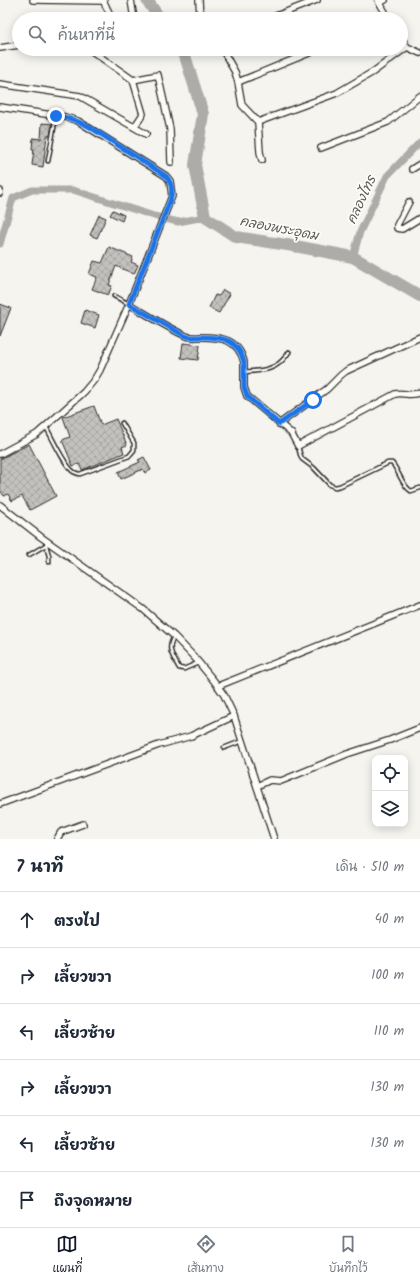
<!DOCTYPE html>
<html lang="th">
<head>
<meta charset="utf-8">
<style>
	body { margin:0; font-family:Kalam,"Playpen Sans Thai",sans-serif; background:#f6f6f7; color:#1f2937 }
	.controls { position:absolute; right:12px; bottom:12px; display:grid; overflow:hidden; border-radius:8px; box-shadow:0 2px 10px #0003 }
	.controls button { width:36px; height:36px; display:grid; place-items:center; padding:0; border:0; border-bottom:1px solid #e0e1e3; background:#fff; color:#1f2937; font:20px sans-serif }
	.stop { position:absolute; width:12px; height:12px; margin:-9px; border:3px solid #1a73e8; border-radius:50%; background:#fff }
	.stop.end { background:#1a73e8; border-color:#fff; box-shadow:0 1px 4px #0008 }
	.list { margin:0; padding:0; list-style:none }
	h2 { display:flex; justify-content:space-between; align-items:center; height:52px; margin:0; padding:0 16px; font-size:17px }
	h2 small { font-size:13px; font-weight:400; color:#747a83 }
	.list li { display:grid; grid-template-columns:26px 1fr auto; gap:12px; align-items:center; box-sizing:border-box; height:56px; padding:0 16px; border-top:1px solid #e0e1e3 }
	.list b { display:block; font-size:15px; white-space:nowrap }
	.list em { font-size:13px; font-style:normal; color:#747a83 }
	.icon { flex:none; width:22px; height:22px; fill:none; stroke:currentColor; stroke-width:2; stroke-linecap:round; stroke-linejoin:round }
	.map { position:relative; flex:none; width:420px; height:839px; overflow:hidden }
	.search { position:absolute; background:#fff; box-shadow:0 2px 10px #0003; left:12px; right:12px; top:12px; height:44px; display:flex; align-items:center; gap:10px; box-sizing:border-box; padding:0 14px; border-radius:22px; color:#747a83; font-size:15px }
	.sheet { height:388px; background:#fff }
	nav { display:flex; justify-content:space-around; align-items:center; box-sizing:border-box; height:56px; border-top:1px solid #e0e1e3; background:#fff; font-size:11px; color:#747a83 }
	nav a { display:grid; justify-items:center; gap:2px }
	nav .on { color:#111827 }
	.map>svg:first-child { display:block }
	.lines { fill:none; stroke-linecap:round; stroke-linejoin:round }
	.canal { stroke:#adaca9; stroke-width:7 }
	.river { stroke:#adaca9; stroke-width:12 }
	.building { fill:url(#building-cross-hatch); stroke:#2b2b2b }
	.lane-casing { stroke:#2b2b2b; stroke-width:5.5 }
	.street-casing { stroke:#2b2b2b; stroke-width:8 }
	.lane { stroke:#fdfcf7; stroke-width:2.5 }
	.street { stroke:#fdfcf7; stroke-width:5.5 }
	.route { stroke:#1a73e8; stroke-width:5 }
	.labels { text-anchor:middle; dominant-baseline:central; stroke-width:3.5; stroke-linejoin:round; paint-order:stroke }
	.water-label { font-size:13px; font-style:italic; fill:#585857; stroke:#fdfcf7 }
</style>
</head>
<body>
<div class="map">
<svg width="420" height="839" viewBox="0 0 420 839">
	<defs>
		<pattern id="building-cross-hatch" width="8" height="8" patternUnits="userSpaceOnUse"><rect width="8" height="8" fill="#c2c1be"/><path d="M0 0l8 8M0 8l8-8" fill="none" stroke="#a7a6a3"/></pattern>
	</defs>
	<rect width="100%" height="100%" fill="#f5f4ef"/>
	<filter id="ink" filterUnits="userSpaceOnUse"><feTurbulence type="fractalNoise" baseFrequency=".025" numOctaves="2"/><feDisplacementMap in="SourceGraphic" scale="8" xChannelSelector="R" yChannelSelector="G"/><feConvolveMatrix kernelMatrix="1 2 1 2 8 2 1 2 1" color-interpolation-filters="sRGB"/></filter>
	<g filter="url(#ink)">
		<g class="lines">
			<g class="canal">
				<polyline points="0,244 13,198 32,190 73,190 154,216 178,222 205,217"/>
				<polyline points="353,257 360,232 387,176 420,142"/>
			</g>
			<g class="river">
				<polyline points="147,0 160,19"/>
				<polyline points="180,49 186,59 203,114 195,165 205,217 236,237 300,247 353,257 420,296"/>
			</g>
		</g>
		<g class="building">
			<polygon points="42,123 52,124 50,136 47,136 43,167 32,165 34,149 32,149 33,138 41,139"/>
			<polygon points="113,210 124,215 122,221 110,215"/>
			<polygon points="99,215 106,218 97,238 90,235"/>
			<polygon points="109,247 133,257 131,262 138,265 134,274 116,266 109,285 112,286 108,295 92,289 97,277 89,274 94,261 102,263"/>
			<polygon points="223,290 230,294 219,313 209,308 215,295 219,296"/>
			<polygon points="0,304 11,308 0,336"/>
			<polygon points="85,310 99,315 95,328 81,323"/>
			<polygon points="183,343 200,345 198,360 181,358"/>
			<polygon points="94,406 101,425 116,419 127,445 122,447 124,453 82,470 79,464 73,466 62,440 70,437 63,417"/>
			<polygon points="29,444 56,496 30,510 22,496 12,501 8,494 4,496 0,490 0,459"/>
			<polygon points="144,457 151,470 145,473 143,469 121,479 118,472 140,462 138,460"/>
		</g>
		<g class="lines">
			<defs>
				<g id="lane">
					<polyline points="48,161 56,116"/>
					<polyline points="114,296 129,304"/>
					<path d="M 244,372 C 255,371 269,371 278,364 C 283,361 286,356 289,352"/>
					<path d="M 46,427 C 52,437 65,467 74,472 C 76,473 78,474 80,474 L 129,456 L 134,450 L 134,443 L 122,423"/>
					<path d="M 298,446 L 300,454 L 302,459 L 314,468 L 330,485 L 335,487 L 340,486 L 388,463 L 392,463 C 399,471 402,486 411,491 L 420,488"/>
					<polyline points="46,545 49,556 49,562"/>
					<polyline points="29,555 49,543"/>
					<path d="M 174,637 C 166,649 173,656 179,668 L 184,669 L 198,663"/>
					<polyline points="224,748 242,741"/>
				</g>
				<g id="street">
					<polyline points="33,0 104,1"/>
					<polyline points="103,0 112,19"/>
					<polyline points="131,0 134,19"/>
					<polyline points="199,0 200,19"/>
					<polyline points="378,0 389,19"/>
					<polyline points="379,3 385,0"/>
					<polyline points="268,19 317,0"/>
					<polyline points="401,37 407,47 420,53"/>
					<polyline points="0,48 19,45"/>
					<polyline points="89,49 133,80 143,114 135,126"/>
					<polyline points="222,49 235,72 238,82 242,105 258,122 260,152 262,160"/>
					<polyline points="133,80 158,75 170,129 171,162"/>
					<polyline points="238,82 319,49"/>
					<polyline points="0,84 80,96 146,134"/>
					<polyline points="0,107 65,117 78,121 166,176 170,181 172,196 129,304 100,370 94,380 84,392 37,434 0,454"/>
					<polyline points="258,122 337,93 373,72 407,47"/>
					<polyline points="321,148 388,122 420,96"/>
					<polyline points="412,169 420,164"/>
					<polyline points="0,191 0,193"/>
					<polyline points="409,202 397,225 397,228 402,229 420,218"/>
					<path d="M 129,304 C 148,315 166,327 186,336 C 191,338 196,337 201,337 C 222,337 238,339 244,362 L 244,387 L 247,396 L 291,433 L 298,446 L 395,394 C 404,392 412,397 420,392"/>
					<polyline points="279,424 327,389 341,375 346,371 420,337"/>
					<polyline points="0,505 41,537 143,609 174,636 195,658 214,681 224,695 234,716 274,839"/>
					<polyline points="218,686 420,605"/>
					<polyline points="257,786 270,780 281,781 286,779 347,754 390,740 420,728"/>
					<polyline points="0,804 159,745 191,736 234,716"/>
					<polyline points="57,839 61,832 83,824"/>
				</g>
			</defs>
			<use href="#lane" class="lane-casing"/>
			<use href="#street" class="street-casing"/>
			<use href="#lane" class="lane"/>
			<use href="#street" class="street"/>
		</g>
	</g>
	<g class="lines" filter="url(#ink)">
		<path class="route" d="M 56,116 C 68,117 77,121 88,126 L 166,176 C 172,183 173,192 170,201 L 129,304 L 185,336 C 191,338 196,337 201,337 C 223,337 238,339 244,362 L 244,387 L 247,396 L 279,424 L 313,400"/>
	</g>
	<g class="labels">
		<g class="water-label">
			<text transform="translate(362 200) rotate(-65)">คลองไทร</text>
			<text transform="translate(279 229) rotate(11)">คลองพระอุดม</text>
		</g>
	</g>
</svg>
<div class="controls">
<button><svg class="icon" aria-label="locate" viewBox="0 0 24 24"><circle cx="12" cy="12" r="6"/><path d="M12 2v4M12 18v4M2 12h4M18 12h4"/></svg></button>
<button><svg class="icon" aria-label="layers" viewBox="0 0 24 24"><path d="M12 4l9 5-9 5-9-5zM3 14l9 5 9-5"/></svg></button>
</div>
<div class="stop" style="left:313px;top:400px"></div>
<div class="stop end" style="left:56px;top:116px"></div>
<div class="search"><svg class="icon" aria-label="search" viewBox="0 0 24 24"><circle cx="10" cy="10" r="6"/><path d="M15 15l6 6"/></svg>ค้นหาที่นี่</div>
</div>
<section class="sheet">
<h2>7 นาที<small>เดิน · 510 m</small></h2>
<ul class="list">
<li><svg class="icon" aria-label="ahead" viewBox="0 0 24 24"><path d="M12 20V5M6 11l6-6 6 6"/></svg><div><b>ตรงไป</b></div><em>40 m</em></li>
<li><svg class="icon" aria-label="right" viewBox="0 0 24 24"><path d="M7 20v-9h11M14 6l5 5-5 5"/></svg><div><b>เลี้ยวขวา</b></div><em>100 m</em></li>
<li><svg class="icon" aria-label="left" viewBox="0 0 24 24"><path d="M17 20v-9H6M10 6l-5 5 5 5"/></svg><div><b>เลี้ยวซ้าย</b></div><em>110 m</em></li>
<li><svg class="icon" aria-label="right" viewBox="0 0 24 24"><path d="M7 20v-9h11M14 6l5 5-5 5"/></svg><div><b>เลี้ยวขวา</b></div><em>130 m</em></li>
<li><svg class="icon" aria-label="left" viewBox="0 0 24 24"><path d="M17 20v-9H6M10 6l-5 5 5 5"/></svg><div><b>เลี้ยวซ้าย</b></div><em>130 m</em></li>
<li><svg class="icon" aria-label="arrive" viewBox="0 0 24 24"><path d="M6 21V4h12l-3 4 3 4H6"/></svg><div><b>ถึงจุดหมาย</b></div></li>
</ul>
</section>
<nav>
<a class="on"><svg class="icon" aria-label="map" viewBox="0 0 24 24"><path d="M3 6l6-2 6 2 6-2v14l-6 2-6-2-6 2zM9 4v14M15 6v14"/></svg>แผนที่</a>
<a><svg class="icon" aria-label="directions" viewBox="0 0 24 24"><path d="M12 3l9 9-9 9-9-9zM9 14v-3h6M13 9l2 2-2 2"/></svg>เส้นทาง</a>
<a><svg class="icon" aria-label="saved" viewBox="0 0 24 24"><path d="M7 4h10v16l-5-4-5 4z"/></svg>บันทึกไว้</a>
</nav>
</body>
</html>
